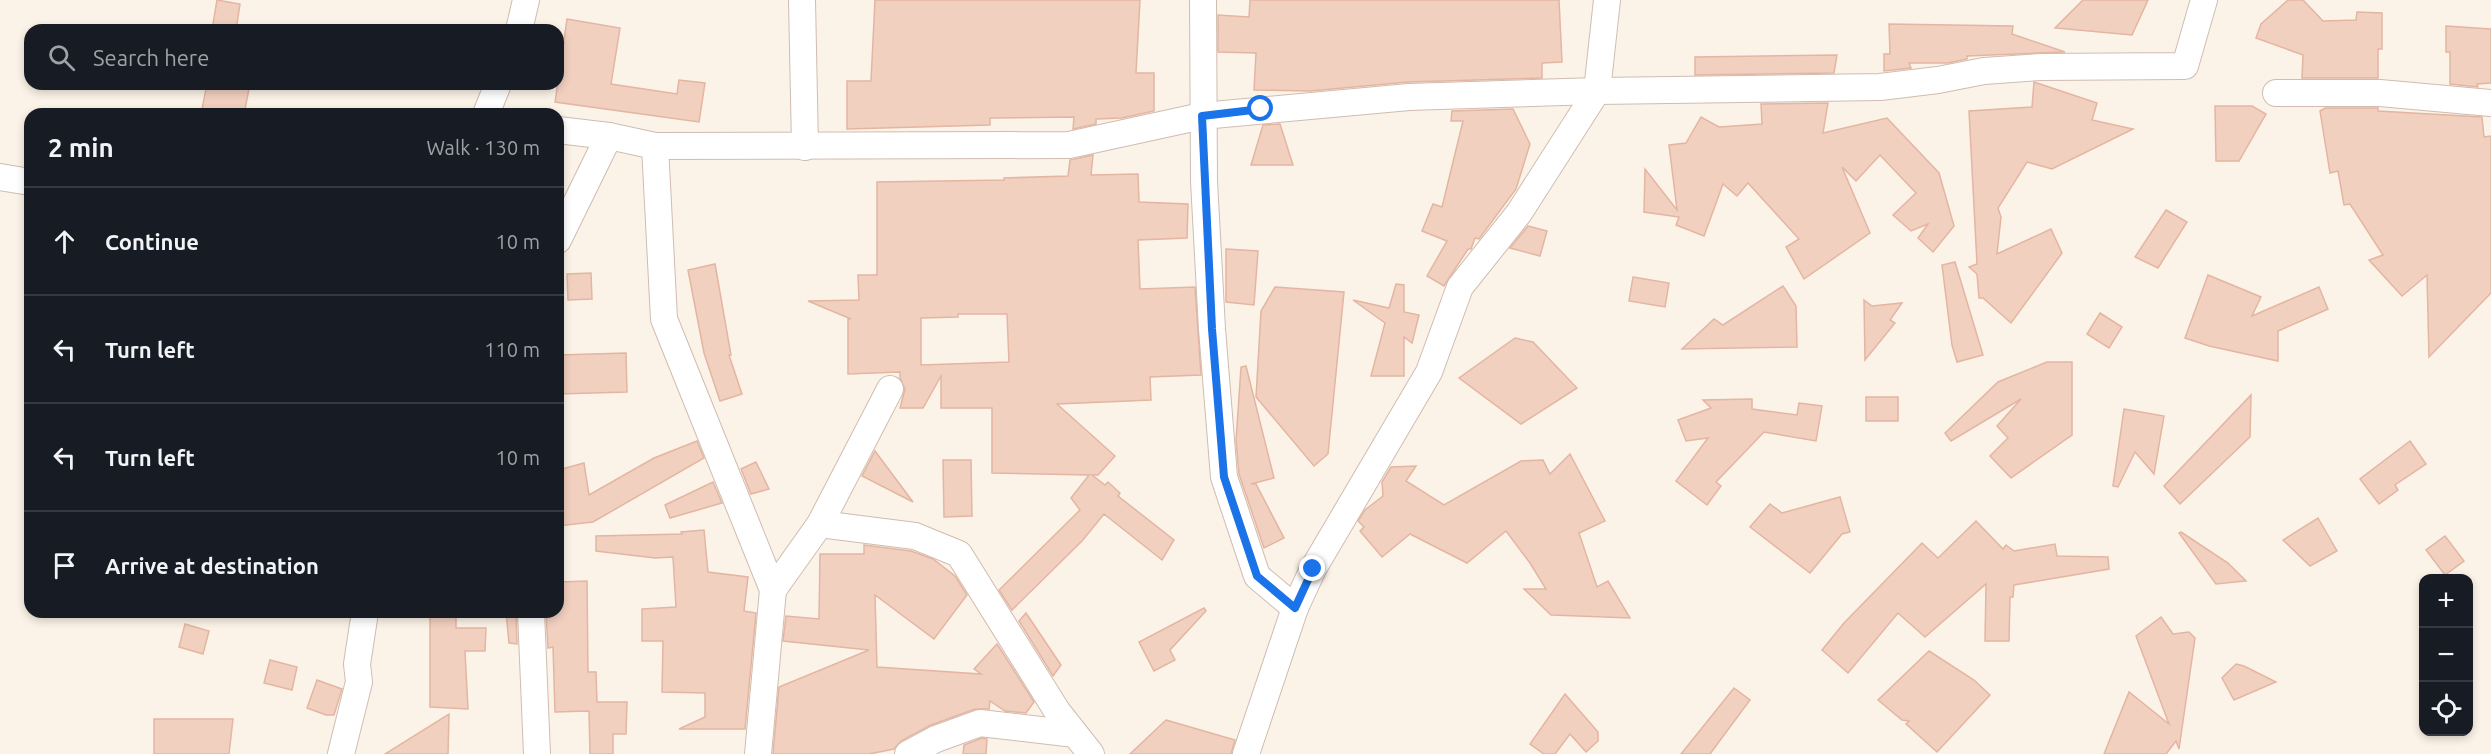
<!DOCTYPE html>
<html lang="en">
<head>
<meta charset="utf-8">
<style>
	body { margin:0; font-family:Ubuntu,sans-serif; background:#20242c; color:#f1f3f6 }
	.controls { position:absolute; right:18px; bottom:18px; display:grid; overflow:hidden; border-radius:12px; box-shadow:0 3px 9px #0003 }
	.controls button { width:54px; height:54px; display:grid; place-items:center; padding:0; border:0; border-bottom:2px solid #363941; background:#171b24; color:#f1f3f6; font:30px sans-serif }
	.stop { position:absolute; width:18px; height:18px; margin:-14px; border:4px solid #1a73e8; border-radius:50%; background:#fff }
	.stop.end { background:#1a73e8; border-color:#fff; box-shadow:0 2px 6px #0008 }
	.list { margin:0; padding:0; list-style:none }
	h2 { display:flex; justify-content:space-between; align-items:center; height:78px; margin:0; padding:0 24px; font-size:26px }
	h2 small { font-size:20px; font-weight:400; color:#9ea1a6 }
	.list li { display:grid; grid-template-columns:39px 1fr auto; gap:18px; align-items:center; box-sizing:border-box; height:108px; padding:0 24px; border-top:2px solid #363941 }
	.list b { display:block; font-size:22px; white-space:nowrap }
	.list em { font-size:20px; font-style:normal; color:#9ea1a6 }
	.icon { flex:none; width:33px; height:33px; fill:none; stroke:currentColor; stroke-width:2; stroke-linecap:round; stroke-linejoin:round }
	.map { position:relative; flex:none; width:2491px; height:754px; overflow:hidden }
	.search { position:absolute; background:#171b24; box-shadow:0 3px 9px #0003; left:24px; top:24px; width:540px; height:66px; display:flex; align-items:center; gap:15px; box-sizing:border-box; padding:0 21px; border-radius:18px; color:#9ea1a6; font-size:22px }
	.panel { position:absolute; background:#171b24; box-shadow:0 3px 9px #0003; left:24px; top:108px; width:540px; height:510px; border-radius:18px }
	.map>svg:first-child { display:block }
	.building { fill:#f1d0c0; stroke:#e4b5a1; stroke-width:1.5; fill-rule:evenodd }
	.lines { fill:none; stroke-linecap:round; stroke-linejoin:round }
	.minor-casing { stroke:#d0bcb0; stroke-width:28 }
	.minor { stroke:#fff; stroke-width:26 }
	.route { stroke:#1a73e8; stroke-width:8 }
</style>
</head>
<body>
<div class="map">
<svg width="2491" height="754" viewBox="0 0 2491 754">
	<rect width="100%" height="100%" fill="#fcf3e8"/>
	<g class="building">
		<polygon points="217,0 240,4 236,30 212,30"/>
		<polygon points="875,0 1140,0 1136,73 1154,73 1154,111 1122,118 1096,119 1096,124 1073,129 1074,117 990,118 990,125 847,129 847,81 871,81"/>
		<polygon points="1250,0 1559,0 1562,62 1542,63 1542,78 1408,82 1310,91 1254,90 1256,53 1218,52 1218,15 1249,17"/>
		<polygon points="2083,0 2148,0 2132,35 2055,28"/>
		<polygon points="2288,0 2303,0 2323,21 2356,20 2357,12 2382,13 2382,49 2378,49 2378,78 2302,78 2303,55 2256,38 2261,24"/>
		<polygon points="567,19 620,28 611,84 677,94 679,80 705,83 699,122 555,102"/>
		<polygon points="1889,24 2013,26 2012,34 2065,52 1967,56 1967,59 1948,63 1909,63 1911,68 1884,71 1884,54 1890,54"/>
		<polygon points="2446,26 2491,29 2491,83 2477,84 2478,87 2450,84 2450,52 2446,52"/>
		<polygon points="1837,55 1834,73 1695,75 1695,57"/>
		<polygon points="2034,82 2097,103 2092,120 2133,129 2052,169 2027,162 1998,208 2001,217 1997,254 2051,229 2062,253 2011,323 1983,298 1979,298 1977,274 1969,267 1977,264 1969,111 2032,107"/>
		<polygon points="207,84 250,84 244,114 201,114"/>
		<polygon points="1828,103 1823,133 1887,118 1939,173 1954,226 1933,252 1918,238 1928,224 1911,231 1893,215 1916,193 1880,155 1856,181 1842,167 1870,233 1804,279 1786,247 1799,239 1748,183 1737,196 1723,184 1704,236 1676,225 1679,217 1644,212 1645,169 1677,210 1669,145 1686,143 1701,117 1719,127 1762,124 1761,104"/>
		<polygon points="2215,106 2252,106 2266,114 2239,161 2216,161"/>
		<polygon points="2325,108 2378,108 2378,111 2482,117 2484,137 2491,136 2491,293 2429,357 2427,275 2402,296 2369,260 2383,255 2350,204 2344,205 2338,171 2330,173 2320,111"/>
		<polygon points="1513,109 1530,144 1516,189 1479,239 1475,238 1471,249 1468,249 1444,286 1427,276 1447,241 1422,231 1433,204 1442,207 1463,121 1451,121 1452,111"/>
		<polygon points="1280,124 1293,165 1251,165 1263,125"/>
		<path d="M 1093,155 L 1091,175 L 1138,174 L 1139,202 L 1188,204 L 1187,238 L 1138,240 L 1140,289 L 1195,287 L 1201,375 L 1150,377 L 1151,400 L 1057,404 L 1115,456 L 1098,475 L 1092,475 L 1105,485 L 1108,482 L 1120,493 L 1118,496 L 1174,540 L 1162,560 L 1104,514 L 1082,541 L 1012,610 L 999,590 L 1080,510 L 1071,498 L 1089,475 L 992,473 L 992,408 L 941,408 L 941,376 L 923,408 L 900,408 L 905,389 L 900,378 L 900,372 L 848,374 L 848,319 L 851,319 L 808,301 L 859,300 L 858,275 L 877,275 L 877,182 L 1004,180 L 1004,178 L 1068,176 L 1070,160 ZM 958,314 L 1007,314 L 1009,362 L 921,365 L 921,318 L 958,317 Z"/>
		<polygon points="2166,210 2187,222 2158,268 2135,257"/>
		<polygon points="1528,226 1547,231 1540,256 1510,248"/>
		<polygon points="1226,249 1258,251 1254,305 1226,302"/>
		<polygon points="1955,262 1983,355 1957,362 1952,345 1942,265"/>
		<polygon points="715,264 731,355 729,355 742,394 720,401 704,353 688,270"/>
		<polygon points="591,273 592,299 568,300 567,274"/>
		<polygon points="2208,275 2261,297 2252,316 2319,287 2328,309 2278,331 2278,361 2209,346 2185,338"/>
		<polygon points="1633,277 1669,283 1665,307 1629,301"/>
		<polygon points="1396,284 1404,285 1404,312 1419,315 1412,343 1404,337 1404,376 1371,376 1385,323 1353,300 1389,308"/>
		<polygon points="1783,286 1796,306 1797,347 1682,349 1714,319 1723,325"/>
		<polygon points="1275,287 1344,292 1328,454 1314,466 1256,397 1261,311"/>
		<polygon points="1864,300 1872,306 1902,303 1890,320 1895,323 1865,360"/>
		<polygon points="2100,313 2122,327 2109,348 2087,334"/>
		<polygon points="1515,338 1533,342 1577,388 1521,424 1459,378"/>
		<polygon points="626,353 627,392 558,394 558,355"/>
		<polygon points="2047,362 2072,362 2072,435 2011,478 1990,456 2008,438 1997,426 2021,399 1951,441 1945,433 1998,382"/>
		<polygon points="1246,366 1274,478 1251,484 1256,484 1284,538 1264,548 1239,474 1236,441 1241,367"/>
		<polygon points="2251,395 2250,437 2180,504 2164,486"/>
		<rect x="1866" y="397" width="32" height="24"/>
		<polygon points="1752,399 1752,409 1797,415 1799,403 1822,406 1816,441 1764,432 1716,482 1721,486 1707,505 1676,481 1708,438 1686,441 1678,420 1711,408 1703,400"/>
		<polygon points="2124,409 2164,416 2154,474 2135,452 2118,487 2113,486"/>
		<polygon points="697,441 704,458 593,522 558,526 558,470 584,463 589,495 654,458"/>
		<polygon points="2410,441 2426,464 2395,485 2398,490 2379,504 2360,479"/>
		<polygon points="875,451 913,502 862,476"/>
		<polygon points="1570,454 1605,521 1579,533 1597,587 1608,581 1630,618 1551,615 1524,589 1546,589 1530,563 1506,531 1467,563 1410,534 1382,557 1360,531 1364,527 1358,521 1365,510 1383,496 1382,482 1391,467 1416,466 1406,481 1444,505 1521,461 1543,460 1550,474"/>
		<polygon points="943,460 971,460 972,516 944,517"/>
		<polygon points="756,462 769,489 751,494 741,469"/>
		<polygon points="713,482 722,503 670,518 665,505"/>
		<polygon points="1840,497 1850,532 1842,534 1810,573 1750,527 1770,504 1782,513"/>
		<polygon points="2318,518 2337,551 2310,566 2283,540"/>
		<polygon points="1976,521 2003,549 2006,545 2014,551 2055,544 2057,556 2108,557 2109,569 2014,585 2013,597 2010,597 2009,641 1985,641 1986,584 1925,637 1898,613 1848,673 1822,650 1844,623 1922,543 1938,558"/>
		<polygon points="704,530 708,572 748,577 744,611 756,613 745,729 679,729 705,717 705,693 662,692 663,641 642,641 642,609 676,607 673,557 655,558 596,551 596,536 682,534 681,532"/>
		<polygon points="2181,532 2228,563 2246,581 2216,584 2179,533"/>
		<polygon points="2445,536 2464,561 2445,575 2426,550"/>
		<polygon points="864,545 911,551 933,559 955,576 967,595 934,639 875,595 877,667 981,674 974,669 997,644 1034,702 1026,713 1005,711 990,701 989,709 975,709 931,725 901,741 894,749 869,754 773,754 779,687 869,650 783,641 786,616 819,619 820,554 864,554"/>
		<polygon points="587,581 588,672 596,672 597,702 627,702 626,734 613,734 613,754 590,754 589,711 555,712 553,647 548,648 546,612 558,612 558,582"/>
		<polygon points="1204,608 1206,611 1170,650 1175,660 1154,671 1139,642"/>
		<polygon points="430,612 456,612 456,628 486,628 485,651 465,651 468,709 430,707"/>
		<polygon points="506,612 516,612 517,644 509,643"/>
		<polygon points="1026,613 1061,665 1053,676 1019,621"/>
		<polygon points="2161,617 2173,634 2189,632 2195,638 2179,749 2176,741 2166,754 2104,754 2129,692 2169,724 2136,636"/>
		<polygon points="185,624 209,631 203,654 179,647"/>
		<polygon points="1929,651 1974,680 1990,695 1937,752 1906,724 1909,721 1902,720 1878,700"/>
		<polygon points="270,660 297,667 292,690 264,683"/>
		<polygon points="2236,664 2244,666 2276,682 2234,700 2222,678"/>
		<polygon points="317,680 342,689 334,715 326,715 307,708"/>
		<polygon points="1734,688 1750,700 1710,754 1681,754"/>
		<polygon points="1565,694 1598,732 1598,741 1586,752 1570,734 1555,754 1544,754 1530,744"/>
		<polygon points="449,714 448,754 385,754"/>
		<polygon points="154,719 233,719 229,754 154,754"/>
		<polygon points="1166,720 1235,740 1231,754 1130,754"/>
		<polygon points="982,738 987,739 986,754 963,754 964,745"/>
	</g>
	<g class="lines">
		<defs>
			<g id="minor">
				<polyline points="802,0 805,147"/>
				<polyline points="1203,0 1204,181 1212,329 1224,477 1257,576 1295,608"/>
				<polyline points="519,30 526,0"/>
				<polyline points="2276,93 2380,93 2491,103"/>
				<polyline points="486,114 498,84"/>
				<polyline points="558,130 609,136 655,146 1069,145 1202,116 1409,97 1597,91 1880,87 1938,80 1984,71 2040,67 2185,66 2204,0"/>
				<polyline points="655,146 664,319 773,590 758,754"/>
				<polyline points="0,177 30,182"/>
				<polyline points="558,240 609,136"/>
				<polyline points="820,524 915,536 959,554 1057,711 1091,754"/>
				<polyline points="773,590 820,524 890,389"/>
				<polyline points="531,612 537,754"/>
				<polyline points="341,754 359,682 357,664 365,612"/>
				<polyline points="908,754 936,739 980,723 1075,734"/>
				<polyline points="1246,754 1295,608 1313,569 1429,372 1460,287 1519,213 1597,91 1607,0"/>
			</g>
		</defs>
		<use href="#minor" class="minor-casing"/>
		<use href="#minor" class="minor"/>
	</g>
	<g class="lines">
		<polyline class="route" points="1261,109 1202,116 1212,329 1224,477 1257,576 1295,608 1313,569"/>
	</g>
</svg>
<div class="controls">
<button>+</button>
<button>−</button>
<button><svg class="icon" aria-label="locate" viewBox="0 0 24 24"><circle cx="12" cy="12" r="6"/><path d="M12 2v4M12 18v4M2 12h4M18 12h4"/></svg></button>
</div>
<div class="stop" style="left:1261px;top:109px"></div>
<div class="stop end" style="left:1313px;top:569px"></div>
<div class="search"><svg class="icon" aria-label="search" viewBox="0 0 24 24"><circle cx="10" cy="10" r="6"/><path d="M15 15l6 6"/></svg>Search here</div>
<section class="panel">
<h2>2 min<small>Walk · 130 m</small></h2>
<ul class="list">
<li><svg class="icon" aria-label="ahead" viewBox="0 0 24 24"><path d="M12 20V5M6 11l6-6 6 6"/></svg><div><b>Continue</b></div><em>10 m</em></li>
<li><svg class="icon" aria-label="left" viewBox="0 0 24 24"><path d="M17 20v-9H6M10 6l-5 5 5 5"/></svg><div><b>Turn left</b></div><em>110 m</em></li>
<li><svg class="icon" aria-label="left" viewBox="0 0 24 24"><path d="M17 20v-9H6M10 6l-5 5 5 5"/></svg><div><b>Turn left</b></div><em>10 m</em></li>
<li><svg class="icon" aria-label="arrive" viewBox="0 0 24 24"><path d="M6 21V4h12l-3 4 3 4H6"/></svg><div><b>Arrive at destination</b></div></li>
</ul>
</section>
</div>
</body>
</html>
